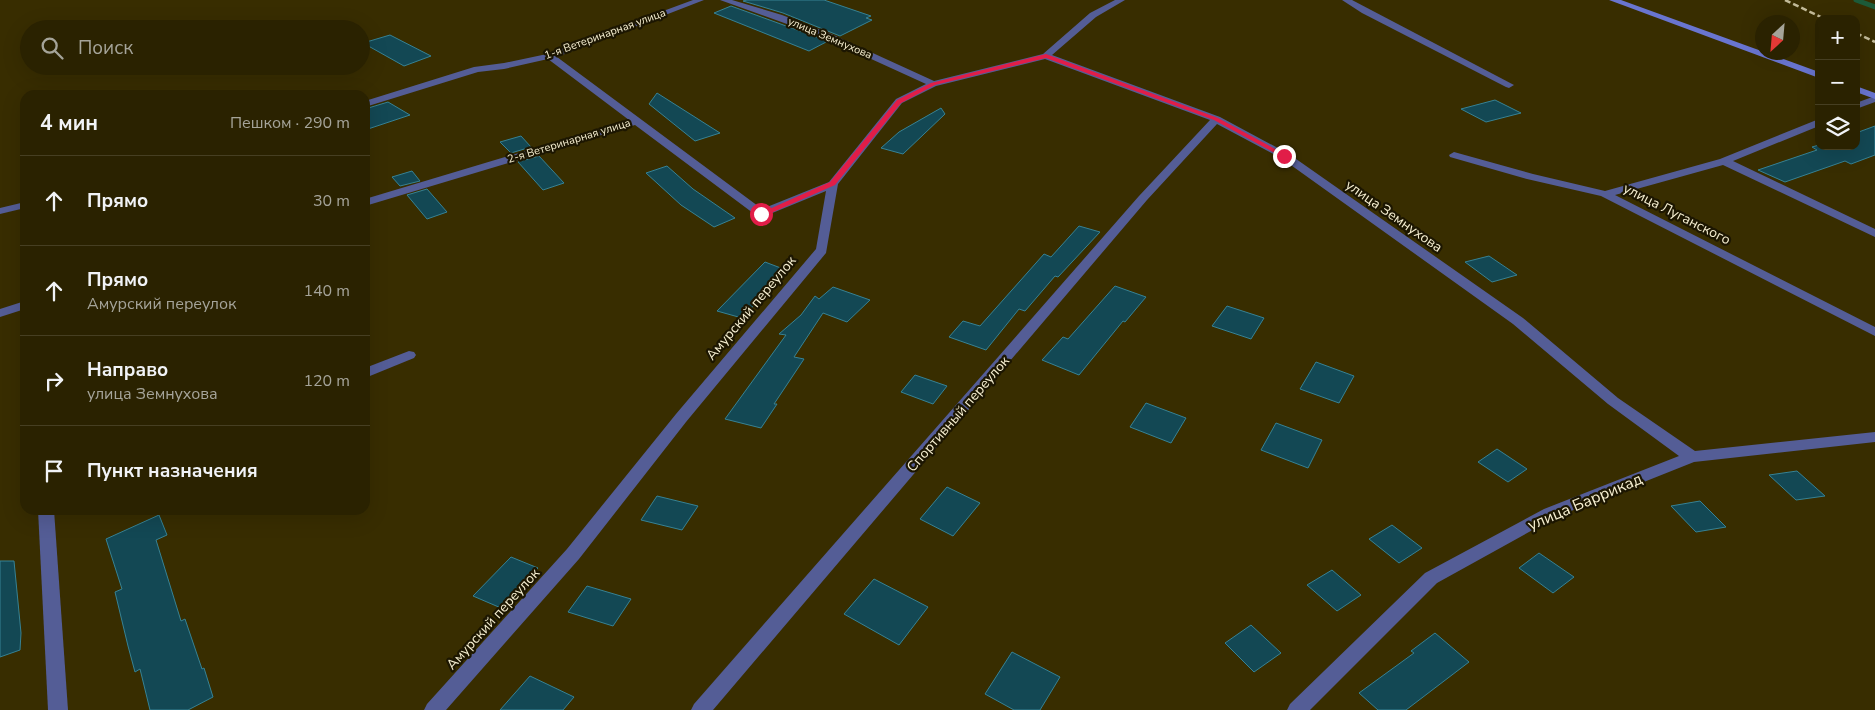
<!DOCTYPE html>
<html lang="ru">
<head>
<meta charset="utf-8">
<style>
	body { margin:0; font-family:"Nunito Sans",sans-serif; background:#322a0a; color:#f1f3f6 }
	.controls { position:absolute; right:15px; top:15px; display:grid; overflow:hidden; border-radius:10px; box-shadow:0 5px 20px #0002 }
	.controls button { width:45px; height:45px; display:grid; place-items:center; padding:0; border:0; border-bottom:1px solid #463f22; background:#2a2200; color:#f1f3f6; font:25px sans-serif }
	.compass { position:absolute; left:1755px; top:15px; width:45px; height:45px; border-radius:50%; background:#2a2200; box-shadow:0 5px 20px #0002; rotate:206deg }
	.stop { position:absolute; width:15px; height:15px; margin:-11px; border:4px solid #e11d48; border-radius:50%; background:#fff }
	.stop.end { background:#e11d48; border-color:#fff; box-shadow:0 1px 5px #0008 }
	.list { margin:0; padding:0; list-style:none }
	h2 { display:flex; justify-content:space-between; align-items:center; height:65px; margin:0; padding:0 20px; font-size:21px }
	h2 small { font-size:16px; font-weight:400; color:#a5a499 }
	.list li { display:grid; grid-template-columns:32px 1fr auto; gap:15px; align-items:center; box-sizing:border-box; height:90px; padding:0 20px; border-top:1px solid #463f22 }
	.list b { display:block; font-size:19px; white-space:nowrap }
	.list p { margin:0; font-size:16px; white-space:nowrap; color:#a5a499 }
	.list em { font-size:16px; font-style:normal; color:#a5a499 }
	.icon { flex:none; width:28px; height:28px; fill:none; stroke:currentColor; stroke-width:2; stroke-linecap:round; stroke-linejoin:round }
	.map { position:relative; flex:none; width:1875px; height:710px; overflow:hidden }
	.search { position:absolute; background:#2a2200; box-shadow:0 5px 20px #0002; left:20px; top:20px; width:350px; height:55px; display:flex; align-items:center; gap:12px; box-sizing:border-box; padding:0 18px; border-radius:28px; color:#a5a499; font-size:19px }
	.panel { position:absolute; background:#2a2200; box-shadow:0 5px 20px #0002; left:20px; top:90px; width:350px; height:425px; border-radius:15px }
	.map>svg:first-child { display:block }
	.lines { fill:none; stroke-linecap:round; stroke-linejoin:round }
	.stream { stroke:#1c5a38; stroke-width:5 }
	.building { fill:#134854; stroke:#368294 }
	.minor { fill:#545d96; fill-rule:evenodd }
	.secondary { fill:#6975d0; fill-rule:evenodd }
	.rail { stroke:#c4bc9a; stroke-width:2.5; stroke-dasharray:6 3; stroke-linecap:butt }
	.route { fill:#e11d48 }
	.labels { text-anchor:middle; dominant-baseline:central; stroke-width:4.5; stroke-linejoin:round; paint-order:stroke }
	.far-street-label { font-size:11px; fill:#f6efd1; stroke:#1c1601 }
	.street-label { font-size:14px; fill:#f6efd1; stroke:#1c1601 }
	.near-street-label { font-size:16px; fill:#f6efd1; stroke:#1c1601 }
</style>
</head>
<body>
<div class="map">
<svg width="1875" height="710" viewBox="0 0 1875 710">
	<rect width="100%" height="100%" fill="#382d00"/>
	<g class="lines">
		<polyline class="stream" points="1856,0 1875,7"/>
	</g>
	<g class="building">
		<polygon points="747,0 824,0 871,16 866,18 872,20 840,36 783,13 743,1"/>
		<polygon points="731,6 822,39 828,41 809,51 714,13"/>
		<polygon points="390,35 431,56 404,66 363,43"/>
		<polygon points="657,93 720,133 695,141 649,104"/>
		<polygon points="1495,100 1521,113 1486,122 1461,109"/>
		<polygon points="388,102 410,115 365,130 365,109"/>
		<polygon points="941,108 945,114 903,154 881,148 899,132"/>
		<polygon points="1875,126 1875,155 1851,164 1845,161 1785,182 1758,170 1817,150 1812,147 1819,145 1856,146 1856,133"/>
		<polygon points="521,136 531,147 511,153 500,142"/>
		<polygon points="539,156 564,183 543,190 518,162"/>
		<polygon points="667,166 693,189 735,218 714,227 681,205 646,173"/>
		<polygon points="412,171 420,181 400,186 392,177"/>
		<polygon points="427,189 447,212 427,219 407,195"/>
		<polygon points="1079,226 1100,232 1058,277 1055,276 1025,311 1019,309 986,350 949,337 963,321 980,326 1044,254 1051,257"/>
		<polygon points="1489,256 1517,275 1492,282 1465,262"/>
		<polygon points="765,262 786,270 753,302 756,303 742,318 717,311"/>
		<polygon points="1115,286 1146,297 1125,322 1123,321 1079,375 1042,360 1063,337 1068,339"/>
		<polygon points="833,287 870,300 847,322 823,313 794,357 804,359 774,404 777,404 761,428 725,419 786,335 779,334 801,315 815,296 819,299"/>
		<polygon points="1227,306 1264,318 1251,339 1212,326"/>
		<polygon points="1316,362 1354,376 1339,403 1300,389"/>
		<polygon points="915,375 947,386 933,404 901,392"/>
		<polygon points="1146,403 1186,418 1171,443 1130,427"/>
		<polygon points="1276,423 1322,440 1308,468 1261,450"/>
		<polygon points="1497,449 1527,469 1508,482 1478,462"/>
		<polygon points="1797,471 1825,496 1796,500 1769,475"/>
		<polygon points="947,487 980,503 953,536 920,519"/>
		<polygon points="657,496 698,506 682,530 641,520"/>
		<polygon points="1700,501 1726,527 1696,532 1671,506"/>
		<polygon points="159,515 167,535 156,540 181,621 185,619 202,669 204,668 213,697 188,710 150,710 140,669 135,672 128,646 115,592 122,589 106,539"/>
		<polygon points="1392,525 1422,548 1399,563 1369,539"/>
		<polygon points="1539,553 1574,577 1553,593 1519,568"/>
		<polygon points="511,557 538,568 501,608 473,596"/>
		<polygon points="0,561 14,561 21,633 20,650 0,657"/>
		<polygon points="1332,570 1361,595 1337,611 1307,585"/>
		<polygon points="874,579 928,607 899,645 844,614"/>
		<polygon points="587,586 631,599 613,626 568,612"/>
		<polygon points="1251,625 1281,653 1254,672 1225,643"/>
		<polygon points="1435,633 1469,662 1406,710 1378,710 1359,693 1414,653 1411,651"/>
		<polygon points="1012,652 1060,677 1040,710 1014,710 985,694"/>
		<polygon points="530,676 574,697 563,710 500,710"/>
	</g>
	<g class="lines">
		<g class="minor">
			<polygon points="693,0 704,0 557,57 762,209 829,182 896,99 926,84 823,37 720,0 732,0 782,15 829,33 934,81 1043,54 1090,13 1115,0 1125,0 1096,17 1052,55 1220,117 1289,154 1523,318 1618,398 1695,451 1875,432 1875,442 1694,462 1556,517 1437,583 1310,710 1287,710 1290,704 1425,573 1544,509 1679,456 1608,404 1513,324 1281,158 1217,124 1147,200 713,710 691,710 694,704 1139,196 1210,120 1045,59 936,86 902,103 838,184 826,253 686,422 579,559 446,710 424,710 427,704 567,549 676,414 816,249 826,191 765,216 757,216 635,125 365,206 365,199 629,120 548,59 504,69 478,72 365,107 365,101 474,67 504,63 547,54"/>
			<polygon points="1342,0 1352,0 1514,85 1509,88 1506,87 1362,13"/>
			<polygon points="1875,96 1875,102 1856,109 1856,103"/>
			<polygon points="1819,119 1819,126 1733,161 1875,229 1875,237 1723,165 1615,195 1875,327 1875,336 1601,196 1527,179 1450,157 1449,155 1454,152 1533,174 1605,191 1720,159"/>
			<polygon points="25,202 25,208 0,214 0,208"/>
			<polygon points="25,301 25,309 0,317 0,309"/>
			<polygon points="409,351 414,352 416,355 414,358 365,378 365,368"/>
			<polygon points="38,510 54,510 68,710 48,710"/>
		</g>
		<g class="secondary">
			<polygon points="1609,0 1621,0 1819,72 1819,78"/>
			<polygon points="1856,86 1875,93 1875,99 1856,92"/>
		</g>
		<g class="rail">
			<polyline points="1785,0 1825,19"/>
			<polyline points="1856,33 1875,42"/>
		</g>
	</g>
	<polygon class="route" points="1046,54 1218,118 1288,156 1282,157 1214,120 1046,58 935,85 901,103 835,185 764,216 758,214 830,182 897,100 931,83"/>
	<g class="labels">
		<g class="far-street-label">
			<text transform="translate(605 34) rotate(-20)">1-я Ветеринарная улица</text>
			<text transform="translate(830 38) rotate(23)">улица Земнухова</text>
			<text transform="translate(569 141) rotate(-17)">2-я Ветеринарная улица</text>
		</g>
		<g class="street-label">
			<text transform="translate(1677 214) rotate(27)">улица Луганского</text>
			<text transform="translate(1394 216) rotate(35)">улица Земнухова</text>
			<text transform="translate(751 308) rotate(-50)">Амурский переулок</text>
			<text transform="translate(958 414) rotate(-49)">Спортивный переулок</text>
			<text transform="translate(493 619) rotate(-48)">Амурский переулок</text>
		</g>
		<g class="near-street-label">
			<text transform="translate(1585 502) rotate(-23)">улица Баррикад</text>
		</g>
	</g>
</svg>
<div class="controls">
<button>+</button>
<button>−</button>
<button><svg class="icon" aria-label="layers" viewBox="0 0 24 24"><path d="M12 4l9 5-9 5-9-5zM3 14l9 5 9-5"/></svg></button>
</div>
<svg class="compass" viewBox="-18 -18 36 36"><path d="M0-13l5 13h-10z" fill="#e53935"/><path d="M0 13l5-13h-10z" fill="#a5a499"/></svg>
<div class="stop" style="left:761px;top:214px"></div>
<div class="stop end" style="left:1284px;top:156px"></div>
<div class="search"><svg class="icon" aria-label="search" viewBox="0 0 24 24"><circle cx="10" cy="10" r="6"/><path d="M15 15l6 6"/></svg>Поиск</div>
<section class="panel">
<h2>4 мин<small>Пешком · 290 m</small></h2>
<ul class="list">
<li><svg class="icon" aria-label="ahead" viewBox="0 0 24 24"><path d="M12 20V5M6 11l6-6 6 6"/></svg><div><b>Прямо</b></div><em>30 m</em></li>
<li><svg class="icon" aria-label="ahead" viewBox="0 0 24 24"><path d="M12 20V5M6 11l6-6 6 6"/></svg><div><b>Прямо</b><p>Амурский переулок</p></div><em>140 m</em></li>
<li><svg class="icon" aria-label="right" viewBox="0 0 24 24"><path d="M7 20v-9h11M14 6l5 5-5 5"/></svg><div><b>Направо</b><p>улица Земнухова</p></div><em>120 m</em></li>
<li><svg class="icon" aria-label="arrive" viewBox="0 0 24 24"><path d="M6 21V4h12l-3 4 3 4H6"/></svg><div><b>Пункт назначения</b></div></li>
</ul>
</section>
</div>
</body>
</html>
